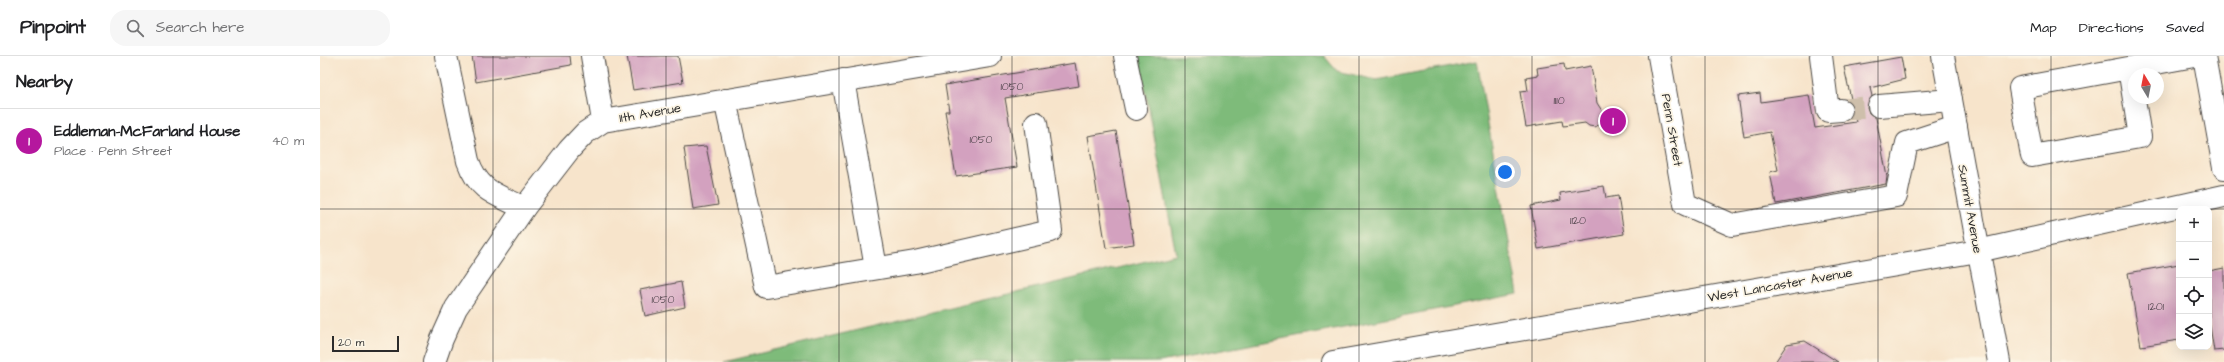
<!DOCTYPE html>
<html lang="en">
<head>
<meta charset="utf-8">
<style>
	body { margin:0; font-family:"Architects Daughter",sans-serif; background:#f6f6f6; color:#202124 }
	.controls { position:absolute; right:12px; bottom:12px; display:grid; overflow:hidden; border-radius:8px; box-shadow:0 4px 16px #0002 }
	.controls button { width:36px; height:36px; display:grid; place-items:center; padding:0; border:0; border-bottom:1px solid #e0e0e0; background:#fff; color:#202124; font:20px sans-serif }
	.compass { position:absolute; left:1808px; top:12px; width:36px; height:36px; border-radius:50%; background:#fff; box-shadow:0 4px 16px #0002; rotate:350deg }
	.scale { position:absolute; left:12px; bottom:10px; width:67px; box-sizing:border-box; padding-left:4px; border:2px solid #2b2b2b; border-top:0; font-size:11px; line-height:14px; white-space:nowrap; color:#2b2b2b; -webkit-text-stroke:3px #fcf5e5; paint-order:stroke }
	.you { position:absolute; left:1185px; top:116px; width:14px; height:14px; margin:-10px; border:3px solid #fff; border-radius:50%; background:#1a73e8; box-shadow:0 0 0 6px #1a73e833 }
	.badge { display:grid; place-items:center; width:26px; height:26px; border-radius:50%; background:#b5179e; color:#fff; font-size:13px; font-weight:700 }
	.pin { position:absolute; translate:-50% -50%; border:2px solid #fff; box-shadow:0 1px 4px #0006 }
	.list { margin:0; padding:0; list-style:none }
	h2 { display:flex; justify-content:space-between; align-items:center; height:52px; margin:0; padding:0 16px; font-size:17px }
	h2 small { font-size:13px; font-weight:400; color:#757577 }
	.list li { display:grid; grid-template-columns:26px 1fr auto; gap:12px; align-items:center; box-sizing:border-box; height:64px; padding:0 16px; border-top:1px solid #e0e0e0 }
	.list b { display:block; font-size:15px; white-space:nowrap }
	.list p { margin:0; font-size:13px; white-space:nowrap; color:#757577 }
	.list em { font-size:13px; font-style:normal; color:#757577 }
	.icon { flex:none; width:22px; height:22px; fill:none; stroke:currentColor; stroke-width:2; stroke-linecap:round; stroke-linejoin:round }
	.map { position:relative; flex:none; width:1904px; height:306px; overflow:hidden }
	header { display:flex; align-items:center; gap:24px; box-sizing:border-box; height:56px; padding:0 20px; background:#fff; border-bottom:1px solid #e0e0e0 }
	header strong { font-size:19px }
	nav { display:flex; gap:22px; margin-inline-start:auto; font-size:14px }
	.search { width:280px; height:36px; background:#f6f6f6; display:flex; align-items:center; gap:10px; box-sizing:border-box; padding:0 14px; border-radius:16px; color:#757577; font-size:15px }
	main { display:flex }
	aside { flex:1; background:#fff }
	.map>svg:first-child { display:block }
	.forest { fill:#7ebb7a; stroke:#547352 }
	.building { fill:#d3a1bf }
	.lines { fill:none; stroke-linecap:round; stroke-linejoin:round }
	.minor-tunnel { stroke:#cebfab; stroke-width:22; stroke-dasharray:22 11; stroke-linecap:butt }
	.minor-casing { stroke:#4a4743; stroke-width:24 }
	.major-casing { stroke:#4a4743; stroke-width:24 }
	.minor { stroke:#fff; stroke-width:22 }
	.major { stroke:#fff; stroke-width:22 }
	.grid { fill:none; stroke:#2b2b2b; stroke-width:1; stroke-opacity:0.55 }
	.labels { text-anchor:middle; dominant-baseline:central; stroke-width:3.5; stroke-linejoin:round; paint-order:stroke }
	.number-label { font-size:11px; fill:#554850 }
	.street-label { font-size:13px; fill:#2b2b2b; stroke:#fcf5e5 }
</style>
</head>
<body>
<header>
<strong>Pinpoint</strong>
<div class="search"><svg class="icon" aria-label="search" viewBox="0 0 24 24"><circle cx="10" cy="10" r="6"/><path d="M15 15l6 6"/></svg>Search here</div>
<nav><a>Map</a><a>Directions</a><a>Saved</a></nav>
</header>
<main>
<aside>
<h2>Nearby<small></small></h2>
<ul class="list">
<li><span class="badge">1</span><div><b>Eddleman-McFarland House</b><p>Place · Penn Street</p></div><em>40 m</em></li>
</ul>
</aside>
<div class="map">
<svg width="1904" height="306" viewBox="0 0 1904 306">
	<rect width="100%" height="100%" fill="#fcf5e5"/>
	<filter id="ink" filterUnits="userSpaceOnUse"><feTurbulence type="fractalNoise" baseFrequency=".025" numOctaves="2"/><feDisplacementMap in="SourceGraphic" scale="8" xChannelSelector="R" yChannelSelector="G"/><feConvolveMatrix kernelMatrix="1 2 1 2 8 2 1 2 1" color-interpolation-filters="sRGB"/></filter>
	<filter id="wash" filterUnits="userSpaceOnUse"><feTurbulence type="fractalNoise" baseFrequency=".012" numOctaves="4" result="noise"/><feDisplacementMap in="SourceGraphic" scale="16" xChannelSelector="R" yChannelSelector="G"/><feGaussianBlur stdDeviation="0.9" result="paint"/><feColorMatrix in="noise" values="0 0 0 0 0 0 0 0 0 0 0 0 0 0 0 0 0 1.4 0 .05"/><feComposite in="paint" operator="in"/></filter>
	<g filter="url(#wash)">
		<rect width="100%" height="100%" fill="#f7e4cb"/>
		<polygon class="forest" points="819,0 1004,0 1017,15 1056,24 1157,5 1198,238 839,306 404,306 856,198"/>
		<g id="blocks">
			<g class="building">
				<polygon points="152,0 250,0 251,9 156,26"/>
				<polygon points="307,0 358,0 363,26 313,34"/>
				<polygon points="1581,1 1585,23 1550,32 1552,40 1547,51 1549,57 1556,62 1567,121 1566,128 1456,148 1450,116 1458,114 1450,76 1424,81 1418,40 1440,37 1441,46 1489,39 1495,72 1536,66 1524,11"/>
				<polygon points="755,7 759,30 685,42 697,111 636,120 625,55 629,55 625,29"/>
				<polygon points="1244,8 1245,15 1271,10 1277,47 1284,58 1282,67 1275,71 1269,70 1265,67 1243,70 1242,65 1206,71 1200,36 1208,35 1206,21 1218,19 1217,12"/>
				<polygon points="796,75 814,188 786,192 768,80"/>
				<polygon points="386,90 398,149 373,153 364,92"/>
				<polygon points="1284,130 1286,142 1298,140 1304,178 1218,193 1211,150 1241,144 1240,137"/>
				<polygon points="1859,208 1859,284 1821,290 1808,217"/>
				<polygon points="1904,212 1904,294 1894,295 1889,264 1889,215"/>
				<polygon points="361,226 365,251 325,260 320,234"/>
				<polygon points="1485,285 1518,306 1455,306 1467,288"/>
			</g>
		</g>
	</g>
	<g filter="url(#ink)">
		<use href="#blocks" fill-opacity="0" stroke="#4a4743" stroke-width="1"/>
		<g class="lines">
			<polyline class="minor-tunnel" points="1521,54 1559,50"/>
			<defs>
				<g id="minor">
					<path d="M 126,0 L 148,105 C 159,136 176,138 204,152"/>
					<polyline points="272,0 283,65"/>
					<polyline points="805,0 816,53"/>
					<polyline points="1339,0 1365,148 1412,169 1576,140 1587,87 1636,71"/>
					<polyline points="1501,0 1508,55 1521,54"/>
					<polyline points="1884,0 1904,112"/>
					<polyline points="1809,12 1820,81 1712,100 1700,32 1874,0"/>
					<polyline points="523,24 556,212"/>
					<polyline points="405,44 446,231 595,206 731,175 716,67"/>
					<polyline points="1559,50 1631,44"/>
					<polyline points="114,306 122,283 136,252 204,152 249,94 265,77 283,65 670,0"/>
				</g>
				<g id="major">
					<polyline points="1623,0 1679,306"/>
					<polyline points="1013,306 1658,195 1904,140"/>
				</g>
			</defs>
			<use href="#minor" class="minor-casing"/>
			<use href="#major" class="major-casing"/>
			<use href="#minor" class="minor"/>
			<use href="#major" class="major"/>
		</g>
	</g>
	<path class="grid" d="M 173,0 L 173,306M 346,0 L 346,306M 519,0 L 519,306M 692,0 L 692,306M 865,0 L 865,306M 1039,0 L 1039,306M 1212,0 L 1212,306M 1385,0 L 1385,306M 1558,0 L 1558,306M 1731,0 L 1731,306M 0,153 L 1859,153M 1859,153 L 1889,153M 1889,153 L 1904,153"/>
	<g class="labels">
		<g class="number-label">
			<text x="692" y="30">1050</text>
			<text x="1239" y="44">1110</text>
			<text x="661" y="83">1050</text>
			<text x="1258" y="164">1120</text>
			<text x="343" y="243">1050</text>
			<text x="1836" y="250">1201</text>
		</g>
		<g class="street-label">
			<text transform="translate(330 57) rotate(-10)">11th Avenue</text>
			<text transform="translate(1352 74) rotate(80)">Penn Street</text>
			<text transform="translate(1650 153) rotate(80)">Summit Avenue</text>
			<text transform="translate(1460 229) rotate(-10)">West Lancaster Avenue</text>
		</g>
	</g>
</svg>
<div class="controls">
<button>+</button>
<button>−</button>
<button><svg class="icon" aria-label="locate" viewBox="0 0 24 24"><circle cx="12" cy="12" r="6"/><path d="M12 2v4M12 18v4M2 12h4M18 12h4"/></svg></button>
<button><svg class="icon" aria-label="layers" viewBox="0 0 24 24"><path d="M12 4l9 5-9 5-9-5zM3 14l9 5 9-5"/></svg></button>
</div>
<svg class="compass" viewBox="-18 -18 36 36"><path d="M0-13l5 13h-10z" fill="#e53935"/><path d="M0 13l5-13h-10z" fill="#757577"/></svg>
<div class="scale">20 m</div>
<div class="you"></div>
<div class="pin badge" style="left:1293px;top:65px">1</div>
</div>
</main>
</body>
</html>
